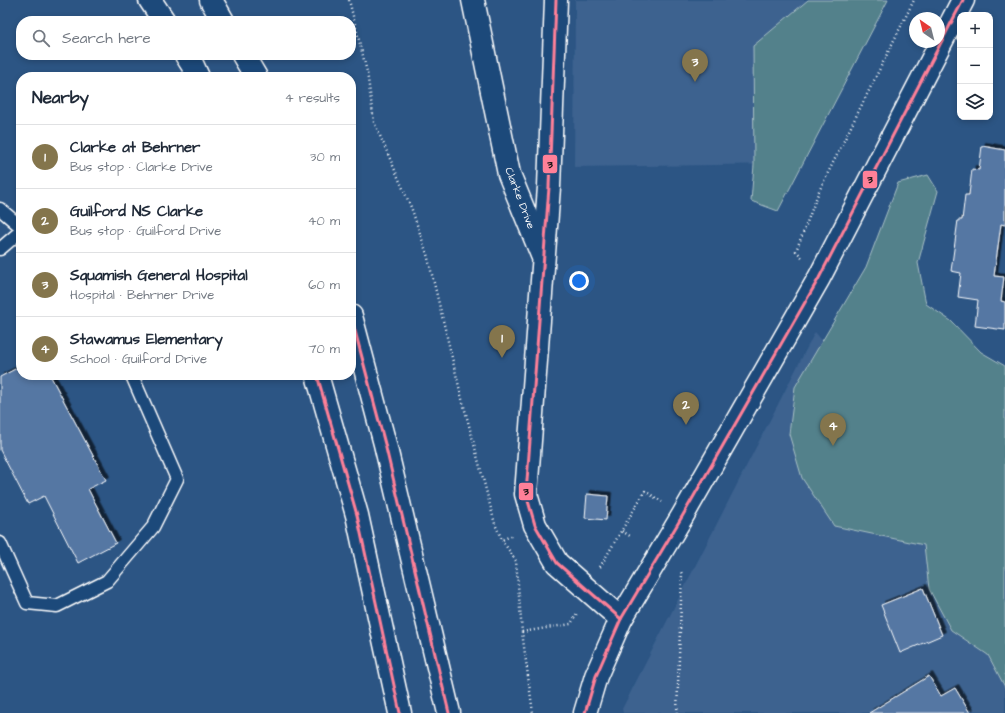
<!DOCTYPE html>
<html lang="en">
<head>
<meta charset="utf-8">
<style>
	body { margin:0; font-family:"Architects Daughter",sans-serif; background:#f6f6f7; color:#1f2937 }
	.controls { position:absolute; right:12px; top:12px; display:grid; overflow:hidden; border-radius:8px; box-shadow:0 2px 6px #0003 }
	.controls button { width:36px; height:36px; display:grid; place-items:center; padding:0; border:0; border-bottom:1px solid #e0e1e3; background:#fff; color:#1f2937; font:20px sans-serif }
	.compass { position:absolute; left:909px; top:12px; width:36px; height:36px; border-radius:50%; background:#fff; box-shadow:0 2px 6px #0003; rotate:325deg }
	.you { position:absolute; left:579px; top:281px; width:14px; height:14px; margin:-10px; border:3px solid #fff; border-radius:50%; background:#1a73e8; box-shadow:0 0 0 6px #1a73e833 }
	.badge { display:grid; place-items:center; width:26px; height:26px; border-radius:50%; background:#84754c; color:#fff; font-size:13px; font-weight:700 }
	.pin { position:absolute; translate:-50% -33px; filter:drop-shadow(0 1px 2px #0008) }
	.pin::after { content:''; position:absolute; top:21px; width:14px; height:12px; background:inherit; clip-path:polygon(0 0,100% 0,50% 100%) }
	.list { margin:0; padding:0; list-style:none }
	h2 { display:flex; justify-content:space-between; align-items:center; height:52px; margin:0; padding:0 16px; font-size:17px }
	h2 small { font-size:13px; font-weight:400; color:#747a83 }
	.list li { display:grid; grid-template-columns:26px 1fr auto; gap:12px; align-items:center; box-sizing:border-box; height:64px; padding:0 16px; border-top:1px solid #e0e1e3 }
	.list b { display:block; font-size:15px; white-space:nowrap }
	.list p { margin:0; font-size:13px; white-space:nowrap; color:#747a83 }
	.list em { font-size:13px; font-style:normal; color:#747a83 }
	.icon { flex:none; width:22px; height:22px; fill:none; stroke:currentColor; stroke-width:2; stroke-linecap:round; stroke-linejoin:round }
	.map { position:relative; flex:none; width:1005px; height:713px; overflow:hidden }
	.search { position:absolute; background:#fff; box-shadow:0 2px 6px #0003; left:16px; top:16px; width:340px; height:44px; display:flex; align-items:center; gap:10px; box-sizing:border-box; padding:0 14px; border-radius:16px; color:#747a83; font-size:15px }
	.panel { position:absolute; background:#fff; box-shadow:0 2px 6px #0003; left:16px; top:72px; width:340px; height:308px; border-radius:16px }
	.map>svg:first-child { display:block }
	.built { fill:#3c628f }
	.green { fill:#53818b; stroke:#a9c0c5 }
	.building { fill:#5577a3; stroke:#fff; filter:url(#shadow) }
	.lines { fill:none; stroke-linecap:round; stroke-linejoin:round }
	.service-casing { stroke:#fff; stroke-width:15 }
	.tertiary-casing { stroke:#fff; stroke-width:25 }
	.trunk-casing { stroke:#fff; stroke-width:25 }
	.path { stroke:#fff; stroke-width:2.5; stroke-dasharray:1 3; stroke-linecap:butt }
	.service { stroke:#1f4a7a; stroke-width:12 }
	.tertiary { stroke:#1f4a7a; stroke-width:22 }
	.trunk { stroke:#1f4a7a; stroke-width:22 }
	.bus-1-casing { stroke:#1f4a7a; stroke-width:6 }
	.bus-1 { stroke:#ff8098; stroke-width:3 }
	.labels { text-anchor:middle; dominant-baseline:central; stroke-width:4; stroke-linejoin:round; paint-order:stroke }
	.street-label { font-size:11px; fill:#fff; stroke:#1f4a7a }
	.line-badge { stroke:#1f4a7a; stroke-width:1.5 }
	.pale-badge-label { font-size:11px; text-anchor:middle; font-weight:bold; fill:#111 }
</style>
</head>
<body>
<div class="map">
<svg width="1005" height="713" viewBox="0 0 1005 713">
	<defs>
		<filter id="shadow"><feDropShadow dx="3.5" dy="-3.5" stdDeviation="0" flood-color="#0009"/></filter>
	</defs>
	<rect width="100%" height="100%" fill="#2c5584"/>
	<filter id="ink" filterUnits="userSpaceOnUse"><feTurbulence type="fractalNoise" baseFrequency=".025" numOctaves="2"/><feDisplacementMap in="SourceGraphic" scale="8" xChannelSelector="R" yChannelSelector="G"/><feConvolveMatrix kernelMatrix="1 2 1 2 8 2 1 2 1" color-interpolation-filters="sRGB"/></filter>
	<g filter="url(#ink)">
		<g class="built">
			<polygon points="575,0 853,0 779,164 574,167"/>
			<polygon points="815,332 1005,561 1005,713 623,713 622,709"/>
		</g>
		<g class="green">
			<polygon points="808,0 888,0 778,211 751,201 754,165 753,46"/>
			<polygon points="928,175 938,191 918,263 926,304 951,321 981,352 1005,366 1005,687 988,655 951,630 929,589 924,545 834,526 802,478 789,434 795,387 866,267 898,183"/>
		</g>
		<g class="building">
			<polygon points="982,146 1005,150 1005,225 1001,224 994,276 1004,277 1001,301 1005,302 1005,330 975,326 978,300 958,297 961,273 951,271 958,220 962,220 965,195 969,195 972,169 979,170"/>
			<polygon points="21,366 21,375 50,375 106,480 88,489 116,543 78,563 44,496 28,504 0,450 0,377"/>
			<polygon points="587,494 608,496 606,520 585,518"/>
			<polygon points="923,588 942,635 900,653 881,605"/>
			<polygon points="929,676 941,696 955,688 970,713 869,713"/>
		</g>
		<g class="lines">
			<defs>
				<g id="service">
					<polyline points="0,209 21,227"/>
					<polyline points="0,249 21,231"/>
					<polyline points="0,543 27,603 57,606 107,581 153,527 177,479 133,378 131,375"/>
				</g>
				<g id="tertiary">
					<polyline points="473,0 509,174 542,255"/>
					<polyline points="556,0 549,187 526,494 535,525 557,563 621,619"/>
					<polyline points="585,713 596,676 621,619 683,515 819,278 963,0"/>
				</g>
				<g id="trunk">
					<polyline points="150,0 164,21"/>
					<polyline points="211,0 223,21"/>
					<polyline points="186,55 193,66 198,77"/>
					<polyline points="243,55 256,77"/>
					<polyline points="351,316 385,444 449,713"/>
					<polyline points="317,375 357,515 400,713"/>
				</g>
			</defs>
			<use href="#service" class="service-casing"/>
			<use href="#tertiary" class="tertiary-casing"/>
			<use href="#trunk" class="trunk-casing"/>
			<g class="path">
				<polyline points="349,0 367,72 374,122 411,207 427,254 461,395 495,524 502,540 513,535"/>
				<polyline points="802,257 796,251 819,191 914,0"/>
				<polyline points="622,531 630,536"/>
				<polyline points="502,540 516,561 522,632 533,713"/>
				<polyline points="600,567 645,491 662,502"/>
				<polyline points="522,632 571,624 577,613"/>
				<polyline points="677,713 682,574 680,570"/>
			</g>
			<use href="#service" class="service"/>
			<use href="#tertiary" class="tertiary"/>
			<use href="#trunk" class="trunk"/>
			<defs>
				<g id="bus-1">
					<polyline points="556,0 549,187 526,494 535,525 557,563 621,619"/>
					<polyline points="351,316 385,444 449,713"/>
					<polyline points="317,375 357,515 400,713"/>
					<polyline points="585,713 596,676 621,619 683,515 819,278 963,0"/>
				</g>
			</defs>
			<use href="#bus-1" class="bus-1-casing"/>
			<use href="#bus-1" class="bus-1"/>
		</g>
	</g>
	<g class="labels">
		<g class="street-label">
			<text transform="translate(520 198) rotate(69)">Clarke Drive</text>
		</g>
	</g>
	<g class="line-badge">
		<rect x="542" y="154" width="16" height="20" rx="4" fill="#ff8098"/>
		<rect x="862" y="170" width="16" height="19" rx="4" fill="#ff8098"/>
		<rect x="518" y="482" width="16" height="19" rx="4" fill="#ff8098"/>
	</g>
	<g class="pale-badge-label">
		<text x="550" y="168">3</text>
		<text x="870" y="183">3</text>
		<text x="526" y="495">3</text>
	</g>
</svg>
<div class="controls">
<button>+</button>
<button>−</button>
<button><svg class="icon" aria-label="layers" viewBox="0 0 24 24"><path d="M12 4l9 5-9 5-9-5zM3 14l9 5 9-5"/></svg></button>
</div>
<svg class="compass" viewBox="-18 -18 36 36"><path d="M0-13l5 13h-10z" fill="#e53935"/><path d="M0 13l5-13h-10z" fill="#747a83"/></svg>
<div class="you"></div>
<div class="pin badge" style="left:502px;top:358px">1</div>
<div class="pin badge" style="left:686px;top:425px">2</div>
<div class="pin badge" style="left:695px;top:82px">3</div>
<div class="pin badge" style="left:833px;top:446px">4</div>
<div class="search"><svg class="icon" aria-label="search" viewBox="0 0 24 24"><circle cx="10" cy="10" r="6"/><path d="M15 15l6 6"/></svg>Search here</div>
<section class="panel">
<h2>Nearby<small>4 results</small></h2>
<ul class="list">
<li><span class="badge">1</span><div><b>Clarke at Behrner</b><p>Bus stop · Clarke Drive</p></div><em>30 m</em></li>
<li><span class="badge">2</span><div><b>Guilford NS Clarke</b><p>Bus stop · Guilford Drive</p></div><em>40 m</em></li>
<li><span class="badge">3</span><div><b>Squamish General Hospital</b><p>Hospital · Behrner Drive</p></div><em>60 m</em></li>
<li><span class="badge">4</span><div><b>Stawamus Elementary</b><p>School · Guilford Drive</p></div><em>70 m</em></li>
</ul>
</section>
</div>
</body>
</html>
